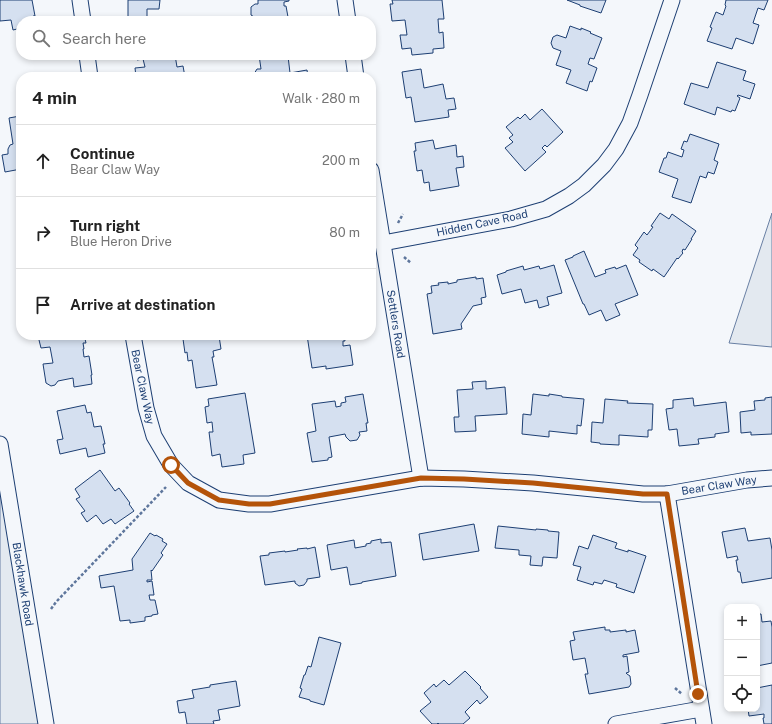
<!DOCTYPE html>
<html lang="en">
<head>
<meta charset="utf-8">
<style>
	body { margin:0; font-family:"Public Sans",sans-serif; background:#f2f2f2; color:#222 }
	.controls { position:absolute; right:12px; bottom:12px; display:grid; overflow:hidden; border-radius:8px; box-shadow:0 2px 6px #0003 }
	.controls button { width:36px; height:36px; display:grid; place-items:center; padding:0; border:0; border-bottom:1px solid #e0e0e0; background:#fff; color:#222; font:20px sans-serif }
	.stop { position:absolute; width:12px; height:12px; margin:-9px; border:3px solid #b45309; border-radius:50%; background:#fff }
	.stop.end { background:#b45309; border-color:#fff; box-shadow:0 1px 4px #0008 }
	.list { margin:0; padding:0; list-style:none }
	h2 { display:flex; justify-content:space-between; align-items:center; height:52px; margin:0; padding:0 16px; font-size:17px }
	h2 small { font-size:13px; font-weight:400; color:#767676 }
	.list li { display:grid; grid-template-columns:26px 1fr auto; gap:12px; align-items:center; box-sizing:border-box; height:72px; padding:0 16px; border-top:1px solid #e0e0e0 }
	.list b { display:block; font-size:15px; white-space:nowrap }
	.list p { margin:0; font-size:13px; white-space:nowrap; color:#767676 }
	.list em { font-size:13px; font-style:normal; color:#767676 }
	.icon { flex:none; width:22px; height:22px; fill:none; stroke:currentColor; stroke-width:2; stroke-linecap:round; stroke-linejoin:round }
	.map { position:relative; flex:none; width:772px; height:724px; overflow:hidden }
	.search { position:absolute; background:#fff; box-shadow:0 2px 6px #0003; left:16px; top:16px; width:360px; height:44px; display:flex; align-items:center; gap:10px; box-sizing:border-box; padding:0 14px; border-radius:16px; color:#767676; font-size:15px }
	.panel { position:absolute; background:#fff; box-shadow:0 2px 6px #0003; left:16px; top:72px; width:360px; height:268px; border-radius:16px }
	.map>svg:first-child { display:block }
	.green { fill:#e3e9f0; stroke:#687fa3 }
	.building { fill:#d5e0f0; stroke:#1d3f73 }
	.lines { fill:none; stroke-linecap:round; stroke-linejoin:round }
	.minor-casing { stroke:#1d3f73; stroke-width:17 }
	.path { stroke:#5e769c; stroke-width:2.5; stroke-dasharray:3 2; stroke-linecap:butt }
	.minor { stroke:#f4f7fb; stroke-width:15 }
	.route { stroke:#b45309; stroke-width:5 }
	.labels { text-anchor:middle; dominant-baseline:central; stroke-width:3; stroke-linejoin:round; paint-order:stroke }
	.street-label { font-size:11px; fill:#1d3f73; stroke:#f4f7fb }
</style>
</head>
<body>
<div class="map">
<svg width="772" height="724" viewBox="0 0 772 724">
	<rect width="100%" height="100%" fill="#f4f7fb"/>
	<g class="green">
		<polygon points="772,213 772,347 729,343"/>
		<polygon points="0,444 46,724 0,724"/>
	</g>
	<g class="building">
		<polygon points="0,0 32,0 35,16 33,16 34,21 21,21 21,28 13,30 11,20 0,21"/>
		<polygon points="128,0 160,0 159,9 147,9 147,18 128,18"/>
		<polygon points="258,0 289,0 289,1 284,2 284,6 286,6 288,17 285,18 285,20 274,21 264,21 264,17 256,18 251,15 251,7 255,4 258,4"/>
		<polygon points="392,0 442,0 444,19 438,19 439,33 443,32 444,48 433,49 433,53 412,55 411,48 402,49 400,35 407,35 405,20 392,21 390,4 393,4"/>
		<polygon points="567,0 606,0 601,13 580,6 580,5"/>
		<polygon points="726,0 768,0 764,10 758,8 753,23 759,25 753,44 736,38 732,49 707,41 712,28 710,27 716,12 723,15 726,6 725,5"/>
		<polygon points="570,26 581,30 581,28 591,32 590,33 602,38 594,59 590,58 588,64 597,68 592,82 590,81 587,91 566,83 571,70 556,65 561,51 553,48 551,43 553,37 557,35 566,38"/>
		<polygon points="136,55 175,55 177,67 183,66 185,77 136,77 135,68 145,67 143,59 137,60"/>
		<polygon points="259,55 286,55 287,57 288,56 290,73 307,70 308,77 255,77 254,74 257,69 261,69"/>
		<polygon points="717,62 746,71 743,80 755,84 750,99 738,95 737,96 740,98 735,111 732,110 731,112 717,107 715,115 684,104 691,83 708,88"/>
		<polygon points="421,69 424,88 443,84 446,99 454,98 456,109 448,110 449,117 415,122 411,97 406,98 402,72"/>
		<polygon points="542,109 563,132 547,147 545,145 542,148 546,152 525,171 505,148 513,142 509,138 513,135 506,127 518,117 520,119 525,114 530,120"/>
		<polygon points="21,112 21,169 5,172 2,155 8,154 8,149 10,145 13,144 9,118 20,116 20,113"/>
		<polygon points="690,134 719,144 714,160 718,162 714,174 708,172 706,178 700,176 691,203 672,197 678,179 659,172 664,158 666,158 668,152 682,157 684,150 681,149 684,141 687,142"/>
		<polygon points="433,140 435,149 456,145 457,157 463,156 464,167 456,168 459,186 430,191 429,182 424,183 422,170 417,171 414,151 416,151 415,143"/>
		<polygon points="660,213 669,219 672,214 696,231 691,239 692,239 685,250 683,249 682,252 683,253 678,259 677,258 664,277 653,269 652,271 639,262 640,260 633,255 638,248 635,245 644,232 647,235 653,227 651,226"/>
		<polygon points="584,251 595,277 606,273 605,270 615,267 616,269 626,265 638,295 615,304 620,315 606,321 601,310 589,315 584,304 583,304 565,260 573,257 573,256"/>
		<polygon points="554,265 562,293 547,297 549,305 539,308 537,300 525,303 521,289 502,294 497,275 506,272 506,271 523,266 524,270 539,266 540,269"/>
		<polygon points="476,277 476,279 483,278 486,297 481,298 482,304 473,306 461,324 462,329 433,334 427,294 432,293 431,286 439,285 438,283 448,282 448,284 457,282 457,280"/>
		<polygon points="46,335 84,335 86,343 83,343 84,349 83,349 84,357 89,356 92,375 91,375 92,384 74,387 73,378 58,381 55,385 51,386 46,383 43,364 53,363 50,347 41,348 38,336"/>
		<polygon points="184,335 210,335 211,338 219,336 221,349 213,351 214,357 212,357 217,385 196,388 192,360 188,361 187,352 185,353 183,339 185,339"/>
		<polygon points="307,335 344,335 345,341 343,341 343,346 350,345 353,365 326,369 326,366 312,368"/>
		<polygon points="486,381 486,389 505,387 507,414 475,416 476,431 455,432 454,417 459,417 457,390 473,389 472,382"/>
		<polygon points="245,393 255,453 243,455 244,464 222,467 220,454 212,456 209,432 213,432 212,422 207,423 205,407 209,406 208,399"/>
		<polygon points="363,394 368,423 366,423 367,431 359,432 360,435 357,440 350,441 346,437 345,434 329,437 332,457 328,458 328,460 312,462 307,433 316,431 312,404 335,401 336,407 341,406 341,403 346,402 345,397"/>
		<polygon points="533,394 549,396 549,394 562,396 562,397 584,399 581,426 577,425 577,434 549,431 549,437 522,434 523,414 531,415"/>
		<polygon points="772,397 772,434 751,435 751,432 741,433 740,412 755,410 754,401 765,400 765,398"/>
		<polygon points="693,398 694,406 726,402 729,432 715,434 715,437 698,439 699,444 679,446 677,429 669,430 666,409 673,408 673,400"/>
		<polygon points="605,399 628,401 627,403 653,404 652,430 648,430 648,437 619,435 619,445 600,444 600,443 591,442 592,422 603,423"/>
		<polygon points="85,405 87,413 91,412 94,427 101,426 105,444 103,444 105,453 88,457 86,448 60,454 57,440 63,439 57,411"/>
		<polygon points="100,470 115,491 119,488 130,503 129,504 134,511 115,524 111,519 103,524 96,515 87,522 81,513 85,511 76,499 80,497 75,489"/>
		<polygon points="474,524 479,551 423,560 419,534"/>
		<polygon points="498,526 536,530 536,529 548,530 548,531 559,532 557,558 543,557 542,566 530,565 531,556 519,555 519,550 495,548"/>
		<polygon points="745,528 748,541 770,538 772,550 772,578 742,583 740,572 738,572 736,560 738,560 737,556 727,558 722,532"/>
		<polygon points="150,533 155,536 156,535 163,539 162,541 167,544 161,553 163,555 152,571 151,570 152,580 147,580 147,582 152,581 154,595 149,595 150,600 155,600 158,614 152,615 152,616 145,617 145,621 130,623 130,620 120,621 114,586 101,588 99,576 133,570 132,559"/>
		<polygon points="593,535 617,543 615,548 628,552 628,550 646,556 634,593 616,587 617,584 604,580 602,584 594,582 593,585 577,580 581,567 573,565 579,546 588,549"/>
		<polygon points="381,539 381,543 391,542 396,576 362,582 362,583 350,585 347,567 331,570 327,545 354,540 355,548 366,546 366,544 371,543 371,541"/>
		<polygon points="315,547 320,577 307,579 307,581 304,585 299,586 295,583 295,581 265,585 260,556 269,555 269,553 285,551 285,552 298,550 297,549 307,548 307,549"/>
		<polygon points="757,614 761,614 762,622 771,621 772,627 772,663 757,666"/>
		<polygon points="605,627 605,630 610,630 610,632 626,630 626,632 635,630 639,652 623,655 623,657 627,656 629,672 626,673 627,674 630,676 631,684 629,687 589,694 585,674 588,674 585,658 573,660 570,641 575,640 573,632"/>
		<polygon points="319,637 341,643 324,705 310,701 310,700 299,697 302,689 300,688 304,675 305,675 308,666 311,667"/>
		<polygon points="465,671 481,687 480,688 488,697 480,704 477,700 465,712 470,718 463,724 439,724 438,723 437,724 432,724 420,711 431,702 424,693 434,684 436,687 444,680 449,685"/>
		<polygon points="236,681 240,706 218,710 220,720 213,721 214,724 187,724 185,712 179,713 177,701 194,698 192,690 210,687 210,685"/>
		<polygon points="772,685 772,724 764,724 763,718 764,718 764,714 749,716 748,709 757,709 757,688"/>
	</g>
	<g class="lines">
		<defs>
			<g id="minor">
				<polyline points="80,0 83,21"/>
				<polyline points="345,0 348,21"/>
				<polyline points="87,55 90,77"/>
				<polyline points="353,55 356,77"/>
				<polyline points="371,170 421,478"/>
				<polyline points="383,243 511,219 546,209 569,196 584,185 604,165 616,149 630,123 640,95 672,0"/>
				<polyline points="133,335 146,408 154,436 171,465 188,483 219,500 249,504 270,504 421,478 464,479 533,483 643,494 667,494 747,480 772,478"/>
				<polyline points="0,444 46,724"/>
				<polyline points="667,494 704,724"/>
				<polyline points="616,724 701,709"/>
			</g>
		</defs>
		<use href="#minor" class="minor-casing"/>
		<g class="path">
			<polyline points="398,223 403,214"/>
			<polyline points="404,257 411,263"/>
			<polyline points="51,609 56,602 166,487"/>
			<polyline points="675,688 682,694"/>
		</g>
		<use href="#minor" class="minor"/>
	</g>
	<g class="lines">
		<polyline class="route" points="171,465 188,483 219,500 249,504 270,504 421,478 464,479 533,483 643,494 667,494 698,694"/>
	</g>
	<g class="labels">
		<g class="street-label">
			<text transform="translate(482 223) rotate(-12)">Hidden Cave Road</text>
			<text transform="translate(396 324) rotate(81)">Settlers Road</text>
			<text transform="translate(143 387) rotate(78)">Bear Claw Way</text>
			<text transform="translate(719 485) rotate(-9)">Bear Claw Way</text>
			<text transform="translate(23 584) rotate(81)">Blackhawk Road</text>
		</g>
	</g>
</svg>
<div class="controls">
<button>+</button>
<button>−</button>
<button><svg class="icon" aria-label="locate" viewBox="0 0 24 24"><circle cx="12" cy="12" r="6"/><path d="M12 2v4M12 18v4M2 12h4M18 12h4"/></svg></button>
</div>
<div class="stop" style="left:171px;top:465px"></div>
<div class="stop end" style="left:698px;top:694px"></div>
<div class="search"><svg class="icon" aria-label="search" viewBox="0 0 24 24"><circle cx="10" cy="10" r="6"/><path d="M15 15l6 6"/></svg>Search here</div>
<section class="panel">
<h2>4 min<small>Walk · 280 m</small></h2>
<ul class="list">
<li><svg class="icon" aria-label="ahead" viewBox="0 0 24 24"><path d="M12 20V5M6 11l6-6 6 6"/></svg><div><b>Continue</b><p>Bear Claw Way</p></div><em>200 m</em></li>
<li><svg class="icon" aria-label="right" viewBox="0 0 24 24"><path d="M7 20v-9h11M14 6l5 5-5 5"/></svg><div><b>Turn right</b><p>Blue Heron Drive</p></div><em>80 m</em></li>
<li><svg class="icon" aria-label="arrive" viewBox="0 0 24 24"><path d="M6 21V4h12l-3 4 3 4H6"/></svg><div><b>Arrive at destination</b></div></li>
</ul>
</section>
</div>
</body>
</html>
